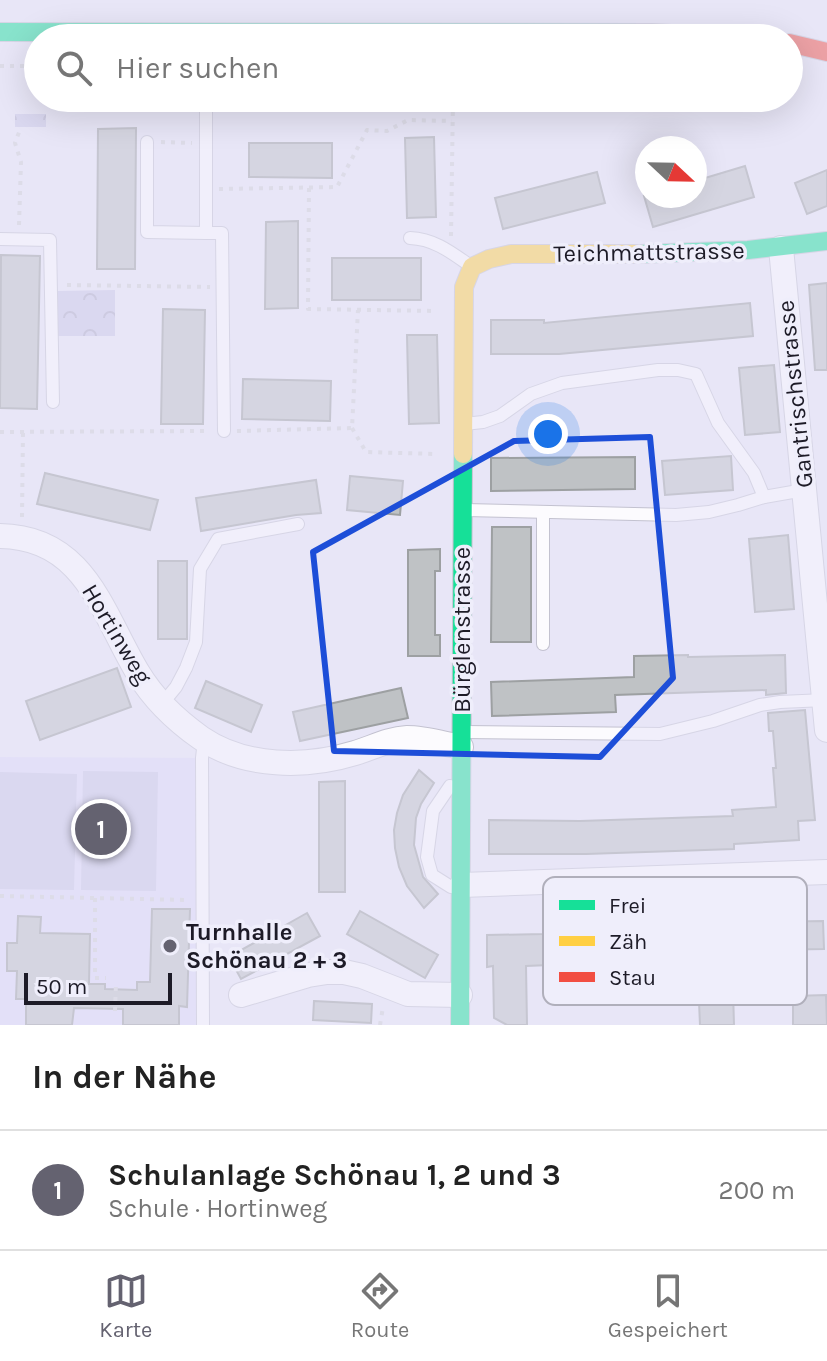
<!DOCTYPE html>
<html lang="de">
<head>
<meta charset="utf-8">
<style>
	body { margin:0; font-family:Karla,sans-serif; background:#f6f6f6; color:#222 }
	.compass { position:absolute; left:635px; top:136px; width:72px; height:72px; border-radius:50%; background:#fff; box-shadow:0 8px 32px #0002; rotate:112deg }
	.scale { position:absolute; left:24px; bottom:20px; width:148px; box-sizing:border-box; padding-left:8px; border:4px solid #1d1b27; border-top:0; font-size:22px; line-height:28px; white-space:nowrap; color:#1d1b27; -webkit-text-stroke:6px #efeefb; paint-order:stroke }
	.you { position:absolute; left:548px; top:434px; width:28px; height:28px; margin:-20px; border:6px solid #fff; border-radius:50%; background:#1a73e8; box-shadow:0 0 0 12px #1a73e833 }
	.badge { display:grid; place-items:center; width:52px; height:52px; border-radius:50%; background:#646270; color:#fff; font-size:26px; font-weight:700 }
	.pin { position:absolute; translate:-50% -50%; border:4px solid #fff; box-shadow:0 2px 8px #0006 }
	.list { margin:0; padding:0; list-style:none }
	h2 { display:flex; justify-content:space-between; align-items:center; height:104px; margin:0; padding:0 32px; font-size:34px }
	h2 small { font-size:26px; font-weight:400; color:#767676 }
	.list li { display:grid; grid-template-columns:52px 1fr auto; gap:24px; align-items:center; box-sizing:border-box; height:120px; padding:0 32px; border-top:2px solid #e0e0e0 }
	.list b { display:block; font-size:30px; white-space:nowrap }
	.list p { margin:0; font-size:26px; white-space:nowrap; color:#767676 }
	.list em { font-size:26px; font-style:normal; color:#767676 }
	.icon { flex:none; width:44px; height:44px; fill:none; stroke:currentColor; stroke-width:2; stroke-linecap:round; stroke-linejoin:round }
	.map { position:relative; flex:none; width:827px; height:1025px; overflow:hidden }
	.search { position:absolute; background:#fff; box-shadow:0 8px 32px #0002; left:24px; right:24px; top:24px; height:88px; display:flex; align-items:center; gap:20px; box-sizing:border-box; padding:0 28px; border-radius:44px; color:#767676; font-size:30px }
	.sheet { height:224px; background:#fff }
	nav { display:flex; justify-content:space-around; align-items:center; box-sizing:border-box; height:112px; border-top:2px solid #e0e0e0; background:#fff; font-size:22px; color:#767676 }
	nav a { display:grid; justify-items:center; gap:4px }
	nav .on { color:#646270 }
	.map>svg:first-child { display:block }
	.built { fill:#dedaf8 }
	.forest { fill:url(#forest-crowns) }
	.pitch { fill:#cac7e6 }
	.building { fill:#bfc2c5; stroke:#9da0a2; stroke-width:2 }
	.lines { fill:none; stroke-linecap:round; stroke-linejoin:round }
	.lane-casing { stroke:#c3c2d0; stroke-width:14 }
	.street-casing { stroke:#c3c2d0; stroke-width:26 }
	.fast-casing { stroke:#c3c2d0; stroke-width:20 }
	.slow-casing { stroke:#c3c2d0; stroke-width:20 }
	.jam-casing { stroke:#c3c2d0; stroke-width:20 }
	.path { stroke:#d0d0d5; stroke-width:4; stroke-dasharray:4 6; stroke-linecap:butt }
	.lane { stroke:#fcfbfe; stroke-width:12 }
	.street { stroke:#fcfbfe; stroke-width:24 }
	.fast { stroke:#16e098; stroke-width:18 }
	.slow { stroke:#ffcf43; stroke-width:18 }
	.jam { stroke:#f24e42; stroke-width:18 }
	.marked { fill:none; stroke:#1d4ed8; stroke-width:6; stroke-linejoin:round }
	.poi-dot { fill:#646270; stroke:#efeefb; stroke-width:3 }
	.labels { text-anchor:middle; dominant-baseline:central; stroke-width:7; stroke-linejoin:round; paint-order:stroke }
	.street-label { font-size:24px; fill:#1d1b27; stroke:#efeefb }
	.poi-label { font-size:24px; font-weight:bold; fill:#1d1b27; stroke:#efeefb; text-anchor:start }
	.key { fill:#efeefb; stroke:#b0afbb; stroke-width:2 }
	.key-label { font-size:22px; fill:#1d1b27 }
</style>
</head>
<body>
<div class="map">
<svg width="827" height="1025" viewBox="0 0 827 1025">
	<defs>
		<pattern id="forest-crowns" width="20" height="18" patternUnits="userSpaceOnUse" patternTransform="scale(2)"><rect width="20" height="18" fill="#cac7e6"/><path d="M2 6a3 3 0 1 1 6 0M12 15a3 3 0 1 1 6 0" fill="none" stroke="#adaac5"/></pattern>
	</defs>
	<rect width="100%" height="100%" fill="#e8e6f7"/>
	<polygon class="built" points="0,757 202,758 203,1025 0,1025"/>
	<g class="forest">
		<rect x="15" y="114" width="31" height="13"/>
		<polygon points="115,290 115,336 58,336 58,291"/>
	</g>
	<g class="pitch">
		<polygon points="83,771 158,772 156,891 81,890"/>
		<polygon points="0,772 77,774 74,890 0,889"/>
	</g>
	<g class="building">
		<polygon points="136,128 135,269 97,269 98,129"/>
		<polygon points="434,137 436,217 407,218 405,138"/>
		<polygon points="249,143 332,143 332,178 249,177"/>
		<polygon points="745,166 754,197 653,227 644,196 695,196 695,181"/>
		<polygon points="827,170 827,206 807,214 795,183"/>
		<polygon points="597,172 605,203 503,229 495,198"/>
		<polygon points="298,221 298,308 265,309 266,222"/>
		<polygon points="1,255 40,256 37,409 0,408"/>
		<rect x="332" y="258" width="89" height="42"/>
		<polygon points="827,283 827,370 815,370 809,285"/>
		<polygon points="750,303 753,336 559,354 491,354 491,320 544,320 544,323"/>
		<polygon points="163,309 205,310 203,424 161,424"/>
		<polygon points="407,335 437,335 439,423 409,424"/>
		<polygon points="774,365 780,432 745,435 739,368"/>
		<polygon points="243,379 331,381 330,421 242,419"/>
		<polygon points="731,456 733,490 665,495 662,461"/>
		<polygon points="635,457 635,489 491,491 491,458"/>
		<polygon points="45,473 158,500 150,530 37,504"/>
		<polygon points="350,476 403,481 400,515 347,510"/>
		<polygon points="316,480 321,513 296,515 201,531 196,498"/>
		<polygon points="492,527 531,527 531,642 491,642"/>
		<polygon points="788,535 794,609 755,612 749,539"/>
		<polygon points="440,549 440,571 435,571 435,635 440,635 440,656 408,656 408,550"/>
		<rect x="158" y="561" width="29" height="78"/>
		<polygon points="688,655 688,657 785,655 786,693 766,695 766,690 615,695 616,712 492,716 491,682 634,677 634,656"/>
		<polygon points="117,668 131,707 40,740 26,701"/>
		<polygon points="206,681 262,705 251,732 195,708"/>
		<polygon points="401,688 408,718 300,741 293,712"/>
		<polygon points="805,710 815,820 798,821 799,840 734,844 734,849 586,854 489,854 489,820 580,821 733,816 732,810 776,807 773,768 776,768 773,731 769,731 768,713"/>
		<polygon points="419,770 434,783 421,804 416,818 414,845 423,877 438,894 424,908 407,886 399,867 395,848 394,830 397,813 403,795"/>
		<polygon points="345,781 345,892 319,892 319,782"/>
		<polygon points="152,909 190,909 187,1007 179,1006 179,1025 123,1025 123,1009 74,1008 72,1025 26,1025 26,999 16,999 17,971 7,971 7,943 17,943 18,916 41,917 40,933 90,934 89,984 105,984 105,989 137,990 137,982 150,982"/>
		<polygon points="360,911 438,955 425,978 347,934"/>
		<polygon points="307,913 320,936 241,979 229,957"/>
		<polygon points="823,921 824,949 762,950 762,955 732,956 734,1025 700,1025 696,931 761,928 762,922"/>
		<polygon points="651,927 652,960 549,963 549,965 526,966 527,1025 507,1025 494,1018 493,966 487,967 487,935 544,934 544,930"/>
		<polygon points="826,995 827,1025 793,1025 793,996"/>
		<polygon points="314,1001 372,1004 371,1023 313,1020"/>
	</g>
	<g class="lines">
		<defs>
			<g id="lane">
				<polyline points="206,98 206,233 222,233 224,431"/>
				<polyline points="147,142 147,232 206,233"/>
				<path d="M 410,238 C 435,239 452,253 472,267"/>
				<polyline points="0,239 50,240 53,402"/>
				<polyline points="464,424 483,422 500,416 531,394 562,383 658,370 678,370 696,374 718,423 754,473 764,497"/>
				<polyline points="465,510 676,515 709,512 738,505 764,497 804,490"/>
				<polyline points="543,644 543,512"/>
				<polyline points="162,704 176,687 186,668 196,642 200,569 218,539 298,524"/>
				<polyline points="465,732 660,734 713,721 760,705 780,702 825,700"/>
				<polyline points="450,786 433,811 427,857 432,875 451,887 459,885"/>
				<polyline points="203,1025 202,758 204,740"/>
			</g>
			<g id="street">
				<polyline points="781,248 827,730"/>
				<path d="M 0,536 C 85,537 102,613 138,673 C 153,698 177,721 201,738 C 245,768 306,768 355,753 C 372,748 388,739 407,738 C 425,738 444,744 461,747"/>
				<polyline points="462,885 827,872"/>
				<polyline points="241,995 308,975 327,972 344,972 362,976 408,994 460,995"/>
			</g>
			<g id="fast">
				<polyline points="0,32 651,33 753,38"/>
				<polyline points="640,254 748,250 827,241"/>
				<polyline points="460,1025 463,454"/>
			</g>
			<polyline id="slow" points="463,454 464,287 472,267 489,259 511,254 640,254"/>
			<polyline id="jam" points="789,43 827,52"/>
		</defs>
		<use href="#lane" class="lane-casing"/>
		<use href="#street" class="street-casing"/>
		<use href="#fast" class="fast-casing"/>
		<use href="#slow" class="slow-casing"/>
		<use href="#jam" class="jam-casing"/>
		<g class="path">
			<polyline points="0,66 38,66"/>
			<polyline points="161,142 192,143"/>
			<polyline points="309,188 308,309 437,311"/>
			<polyline points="219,189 337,187 367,130 387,131 408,120 452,121"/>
			<polyline points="19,225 21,162 15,143 21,127"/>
			<polyline points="451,236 453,98"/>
			<polyline points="67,285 210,287"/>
			<polyline points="352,428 366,452 436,454"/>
			<polyline points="237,431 352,428 358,310"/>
			<polyline points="0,432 208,431"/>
			<polyline points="22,517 23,431"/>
			<polyline points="0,896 188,900"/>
			<polyline points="95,898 95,978 106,978"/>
			<polyline points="115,1011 116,983"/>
			<polyline points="380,1025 383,1007"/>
		</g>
		<use href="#lane" class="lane"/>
		<use href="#street" class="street"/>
		<use href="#fast" class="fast"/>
		<use href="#slow" class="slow"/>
		<use href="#jam" class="jam"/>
	</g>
	<path d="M0 0H827V1025H0ZM 650,437 L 673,678 L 600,757 L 334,751 L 313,552 L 514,441 Z" fill="#e8e6f7" fill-opacity=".55" fill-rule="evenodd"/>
	<path class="marked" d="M 650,437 L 673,678 L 600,757 L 334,751 L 313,552 L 514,441 Z"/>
	<circle class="poi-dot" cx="170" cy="946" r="8"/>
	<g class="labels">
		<g class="street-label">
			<text transform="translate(649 252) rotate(-1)">Teichmattstrasse</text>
			<text transform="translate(795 394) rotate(-96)">Gantrischstrasse</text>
			<text transform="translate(462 630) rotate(-90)">Bürglenstrasse</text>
			<text transform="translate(117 634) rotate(59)">Hortinweg</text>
		</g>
		<g class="poi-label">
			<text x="186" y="932">Turnhalle<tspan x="186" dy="28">Schönau 2 + 3</tspan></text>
		</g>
	</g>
	<rect x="543" y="877" width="264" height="128" rx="12" class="key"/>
	<rect x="559" y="900" width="36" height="10" fill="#16e098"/>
	<rect x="559" y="936" width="36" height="10" fill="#ffcf43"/>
	<rect x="559" y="972" width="36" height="10" fill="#f24e42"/>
	<g class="key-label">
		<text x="609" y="913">Frei</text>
		<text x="609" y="949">Zäh</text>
		<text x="609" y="985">Stau</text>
	</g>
</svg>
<svg class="compass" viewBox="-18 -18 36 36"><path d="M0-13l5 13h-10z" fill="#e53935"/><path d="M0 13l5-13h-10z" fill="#767676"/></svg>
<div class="scale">50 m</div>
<div class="you"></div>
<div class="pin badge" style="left:101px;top:829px">1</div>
<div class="search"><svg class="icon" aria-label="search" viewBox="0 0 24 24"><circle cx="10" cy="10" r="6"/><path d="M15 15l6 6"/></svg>Hier suchen</div>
</div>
<section class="sheet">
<h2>In der Nähe<small></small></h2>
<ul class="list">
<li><span class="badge">1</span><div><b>Schulanlage Schönau 1, 2 und 3</b><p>Schule · Hortinweg</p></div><em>200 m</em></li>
</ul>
</section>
<nav>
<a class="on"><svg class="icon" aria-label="map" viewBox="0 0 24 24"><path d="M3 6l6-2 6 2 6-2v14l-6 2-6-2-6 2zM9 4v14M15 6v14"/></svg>Karte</a>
<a><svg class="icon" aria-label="directions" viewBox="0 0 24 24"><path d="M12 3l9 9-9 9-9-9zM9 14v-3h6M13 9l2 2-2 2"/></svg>Route</a>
<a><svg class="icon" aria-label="saved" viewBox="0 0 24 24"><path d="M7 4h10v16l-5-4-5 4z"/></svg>Gespeichert</a>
</nav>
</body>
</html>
